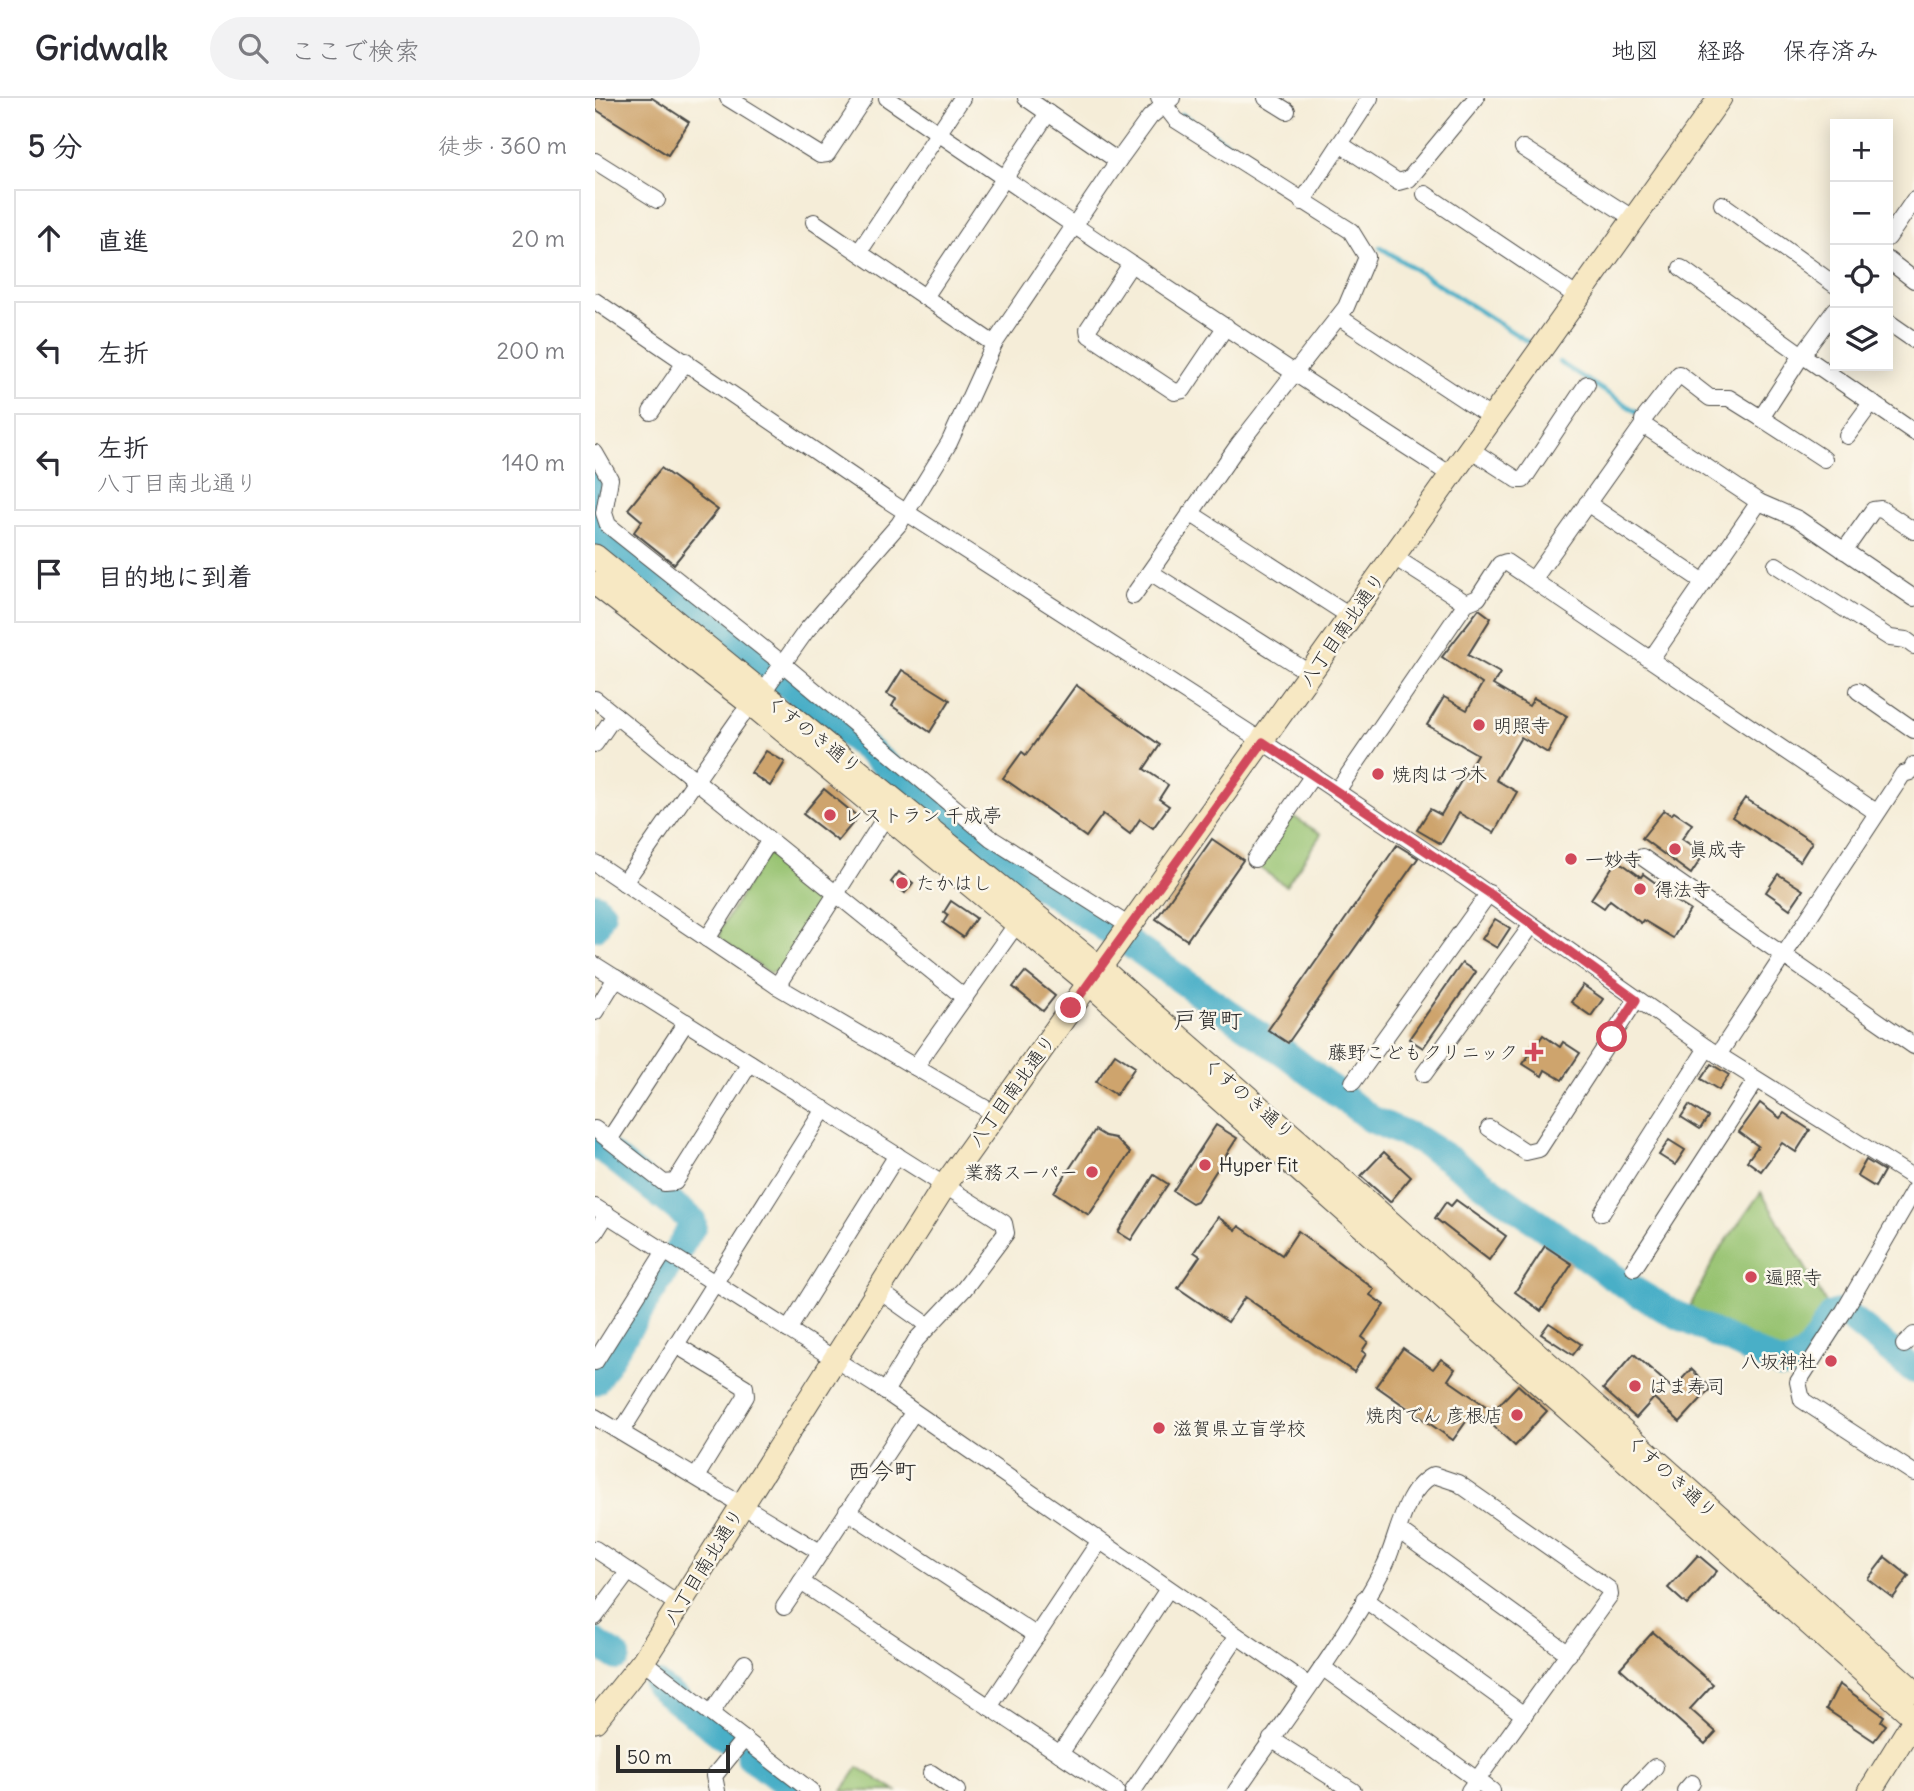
<!DOCTYPE html>
<html lang="ja">
<head>
<meta charset="utf-8">
<style>
	body { margin:0; font-family:Delius,"Klee One",sans-serif; background:#f2f2f3; color:#2b2b33 }
	.controls { position:absolute; right:21px; top:21px; display:grid; overflow:hidden; border-radius:0px; box-shadow:0 4px 18px #0003 }
	.controls button { width:63px; height:63px; display:grid; place-items:center; padding:0; border:0; border-bottom:2px solid #e1e1e2; background:#fff; color:#2b2b33; font:35px sans-serif }
	.scale { position:absolute; left:21px; bottom:18px; width:114px; box-sizing:border-box; padding-left:7px; border:4px solid #2b2b2b; border-top:0; font-size:19px; line-height:24px; white-space:nowrap; color:#2b2b2b; -webkit-text-stroke:5px #fbf7ec; paint-order:stroke }
	.stop { position:absolute; width:21px; height:21px; margin:-16px; border:5px solid #d1495b; border-radius:50%; background:#fff }
	.stop.end { background:#d1495b; border-color:#fff; box-shadow:0 2px 7px #0008 }
	.list { margin:0; padding:0; list-style:none }
	h2 { display:flex; justify-content:space-between; align-items:center; height:91px; margin:0; padding:0 28px; font-size:30px }
	h2 small { font-size:23px; font-weight:400; color:#7c7c81 }
	.list li { display:grid; grid-template-columns:46px 1fr auto; gap:21px; align-items:center; box-sizing:border-box; height:98px; margin:0 14px 14px; padding:0 14px; border:2px solid #e1e1e2; border-radius:0px }
	.list b { display:block; font-size:26px; white-space:nowrap }
	.list p { margin:0; font-size:23px; white-space:nowrap; color:#7c7c81 }
	.list em { font-size:23px; font-style:normal; color:#7c7c81 }
	.icon { flex:none; width:38px; height:38px; fill:none; stroke:currentColor; stroke-width:2; stroke-linecap:round; stroke-linejoin:round }
	.map { position:relative; flex:none; width:1319px; height:1693px; overflow:hidden }
	header { display:flex; align-items:center; gap:42px; box-sizing:border-box; height:98px; padding:0 35px; background:#fff; border-bottom:2px solid #e1e1e2 }
	header strong { font-size:33px }
	nav { display:flex; gap:38px; margin-inline-start:auto; font-size:24px }
	.search { width:490px; height:63px; background:#f2f2f3; display:flex; align-items:center; gap:18px; box-sizing:border-box; padding:0 24px; border-radius:38px; color:#7c7c81; font-size:26px }
	main { display:flex }
	aside { flex:1; background:#fff }
	.map>svg:first-child { display:block }
	.green { fill:#96c270; stroke:#60764e; stroke-width:2 }
	.lines { fill:none; stroke-linecap:round; stroke-linejoin:round }
	.stream { stroke:#48afc7; stroke-width:4.5 }
	.river { stroke:#48afc7; stroke-width:28 }
	.building { fill:#cea46d }
	.street-casing { stroke:#494845; stroke-width:18 }
	.secondary-casing { stroke:#494845; stroke-width:25 }
	.street { stroke:#fff; stroke-width:16 }
	.secondary { stroke:#f7e8c3; stroke-width:23 }
	.route { stroke:#d1495b; stroke-width:9 }
	.poi-dot { fill:#d1495b; stroke:#fbf7ec; stroke-width:2.5 }
	.labels { text-anchor:middle; dominant-baseline:central; stroke-width:5; stroke-linejoin:round; paint-order:stroke }
	.street-label { font-size:19px; fill:#2b2b2b; stroke:#fbf7ec }
	.poi-label { font-size:19px; fill:#2b2b2b; stroke:#fbf7ec; text-anchor:start }
	.quarter-label { font-size:23px; fill:#2b2b2b; stroke:#fbf7ec }
</style>
</head>
<body>
<header>
<strong>Gridwalk</strong>
<div class="search"><svg class="icon" aria-label="search" viewBox="0 0 24 24"><circle cx="10" cy="10" r="6"/><path d="M15 15l6 6"/></svg>ここで検索</div>
<nav><a>地図</a><a>経路</a><a>保存済み</a></nav>
</header>
<main>
<aside>
<h2>5 分<small>徒歩 · 360 m</small></h2>
<ul class="list">
<li><svg class="icon" aria-label="ahead" viewBox="0 0 24 24"><path d="M12 20V5M6 11l6-6 6 6"/></svg><div><b>直進</b></div><em>20 m</em></li>
<li><svg class="icon" aria-label="left" viewBox="0 0 24 24"><path d="M17 20v-9H6M10 6l-5 5 5 5"/></svg><div><b>左折</b></div><em>200 m</em></li>
<li><svg class="icon" aria-label="left" viewBox="0 0 24 24"><path d="M17 20v-9H6M10 6l-5 5 5 5"/></svg><div><b>左折</b><p>八丁目南北通り</p></div><em>140 m</em></li>
<li><svg class="icon" aria-label="arrive" viewBox="0 0 24 24"><path d="M6 21V4h12l-3 4 3 4H6"/></svg><div><b>目的地に到着</b></div></li>
</ul>
</aside>
<div class="map">
<svg width="1319" height="1693" viewBox="0 0 1319 1693">
	<rect width="100%" height="100%" fill="#fbf7ec"/>
	<filter id="ink" filterUnits="userSpaceOnUse"><feTurbulence type="fractalNoise" baseFrequency=".0143" numOctaves="2"/><feDisplacementMap in="SourceGraphic" scale="14" xChannelSelector="R" yChannelSelector="G"/><feConvolveMatrix kernelMatrix="1 2 1 2 8 2 1 2 1" color-interpolation-filters="sRGB"/></filter>
	<filter id="wash" filterUnits="userSpaceOnUse"><feTurbulence type="fractalNoise" baseFrequency=".00686" numOctaves="4" result="noise"/><feDisplacementMap in="SourceGraphic" scale="28" xChannelSelector="R" yChannelSelector="G"/><feGaussianBlur stdDeviation="1.57" result="paint"/><feColorMatrix in="noise" values="0 0 0 0 0 0 0 0 0 0 0 0 0 0 0 0 0 1.4 0 .05"/><feComposite in="paint" operator="in"/></filter>
	<g filter="url(#wash)">
		<rect width="100%" height="100%" fill="#f5edd8"/>
		<g class="green">
			<polygon points="696,717 726,736 691,788 662,768"/>
			<polygon points="181,755 226,793 228,804 184,873 175,875 125,842 125,831 171,757"/>
			<polygon points="1166,1094 1237,1215 1229,1216 1204,1260 1190,1263 1091,1216 1122,1156"/>
			<polygon points="263,1669 301,1693 247,1693"/>
		</g>
		<g class="lines">
			<g class="stream">
				<polyline points="586,16 653,58"/>
				<polyline points="785,149 933,244"/>
				<polyline points="964,264 1045,316"/>
			</g>
			<g class="river">
				<polyline points="0,373 5,392 0,403"/>
				<path d="M 0,430 L 411,765 L 544,852 L 691,956 L 776,1021 L 824,1042 L 852,1060 L 1030,1187 L 1072,1212 L 1186,1267 C 1213,1266 1223,1238 1237,1217 L 1243,1215 L 1254,1219 L 1319,1272"/>
				<polyline points="0,808 7,815 0,829"/>
				<polyline points="0,1045 97,1122 98,1127 83,1152"/>
				<polyline points="0,1283 74,1166"/>
				<polyline points="0,1544 22,1559"/>
				<polyline points="62,1587 131,1640"/>
				<polyline points="155,1658 200,1693"/>
			</g>
		</g>
		<g id="blocks">
			<g class="building">
				<polygon points="0,0 57,0 94,24 73,57 0,11"/>
				<polygon points="66,370 123,412 79,466 39,434 47,423 33,411"/>
				<polygon points="884,511 896,520 873,557 905,575 898,587 934,608 939,600 972,618 953,655 926,639 901,682 922,694 899,735 864,715 846,746 822,732 835,711 846,717 882,656 832,627 849,599 872,612 887,586 847,559"/>
				<polygon points="307,572 355,602 335,634 297,608 301,601 292,596"/>
				<polygon points="481,587 565,647 549,671 573,687 564,701 574,708 558,730 545,721 535,736 508,716 491,739 408,680 427,654 431,657"/>
				<polygon points="171,653 190,664 175,688 156,675"/>
				<polygon points="229,691 263,719 243,743 208,716"/>
				<polygon points="1150,700 1217,744 1205,763 1137,719"/>
				<polygon points="1069,712 1076,717 1079,714 1097,726 1087,741 1109,756 1096,776 1047,740"/>
				<polygon points="617,741 648,762 592,842 561,821"/>
				<polygon points="802,747 823,760 693,945 673,932"/>
				<polygon points="1022,762 1046,779 1048,776 1069,791 1067,795 1095,812 1078,840 1048,822 1046,825 1015,802 1009,810 996,801"/>
				<polygon points="304,774 318,785 310,795 296,784"/>
				<polygon points="1183,776 1208,792 1195,811 1171,794"/>
				<polygon points="356,803 381,820 368,839 348,825 353,817 349,814"/>
				<polygon points="900,821 915,830 902,850 887,841"/>
				<polygon points="867,865 881,874 828,950 814,941"/>
				<polygon points="430,874 460,898 448,913 418,889"/>
				<polygon points="988,887 1008,901 996,918 976,904"/>
				<polygon points="948,937 965,949 968,944 985,955 967,982 950,972 947,978 928,966"/>
				<polygon points="520,956 540,969 521,997 501,984"/>
				<polygon points="1116,966 1134,977 1124,992 1106,981"/>
				<polygon points="1165,1005 1185,1020 1189,1015 1215,1032 1201,1054 1187,1045 1166,1073 1152,1063 1163,1048 1144,1034"/>
				<polygon points="1094,1007 1113,1019 1105,1031 1086,1019"/>
				<polygon points="621,1027 642,1040 602,1103 597,1105 578,1093"/>
				<polygon points="500,1032 510,1038 520,1040 535,1055 494,1117 459,1094"/>
				<polygon points="1074,1042 1090,1052 1080,1067 1064,1057"/>
				<polygon points="789,1054 816,1079 795,1104 766,1078"/>
				<polygon points="1271,1062 1289,1073 1280,1089 1262,1078"/>
				<polygon points="559,1077 573,1086 536,1142 523,1134"/>
				<polygon points="861,1102 911,1138 894,1162 840,1120 851,1104 856,1108"/>
				<polygon points="623,1119 641,1132 644,1128 687,1157 703,1133 779,1191 775,1197 789,1207 767,1239 773,1244 767,1253 771,1256 759,1274 650,1199 633,1224 583,1190 605,1158 599,1154"/>
				<polygon points="950,1148 977,1166 946,1213 920,1194"/>
				<polygon points="954,1225 986,1246 978,1257 946,1236"/>
				<polygon points="808,1250 838,1271 846,1261 860,1271 853,1282 898,1313 923,1287 952,1313 920,1348 880,1311 858,1342 781,1288"/>
				<polygon points="1039,1256 1078,1291 1096,1271 1116,1290 1085,1324 1059,1300 1041,1320 1008,1291"/>
				<polygon points="1103,1457 1122,1473 1092,1507 1073,1490"/>
				<polygon points="1290,1459 1314,1478 1298,1500 1273,1481"/>
				<polygon points="1058,1534 1118,1586 1095,1611 1121,1634 1110,1646 1025,1570"/>
				<polygon points="1244,1586 1289,1618 1286,1623 1291,1627 1279,1643 1231,1611"/>
			</g>
		</g>
	</g>
	<g filter="url(#ink)">
		<use href="#blocks" fill-opacity="0" stroke="#494845" stroke-width="2"/>
		<g class="lines">
			<defs>
				<g id="street">
					<polyline points="133,0 225,57 232,56 269,0"/>
					<path d="M 292,0 C 479,128 666,255 856,377"/>
					<polyline points="431,0 523,63"/>
					<polyline points="671,0 692,13"/>
					<polyline points="745,46 803,84 814,81 881,0"/>
					<polyline points="928,50 1039,121"/>
					<polyline points="0,63 62,102"/>
					<polyline points="830,96 983,199"/>
					<polyline points="707,104 775,0"/>
					<polyline points="1127,106 1240,187"/>
					<polyline points="219,124 399,246"/>
					<polyline points="1293,140 1319,102"/>
					<polyline points="264,154 367,0"/>
					<polyline points="1293,162 1319,182"/>
					<polyline points="536,166 493,231 494,237 580,294 588,292 631,228"/>
					<polyline points="1086,170 1207,257 1166,320 1229,361"/>
					<polyline points="330,199 453,15"/>
					<polyline points="0,203 292,402 656,636 868,778 1112,950 1319,1080"/>
					<polyline points="1240,212 1207,257 1319,334"/>
					<polyline points="744,219 897,320"/>
					<polyline points="1293,224 1319,242"/>
					<polyline points="56,314 91,263"/>
					<polyline points="1048,327 1164,404 1203,421 1319,500"/>
					<polyline points="1252,338 1277,304"/>
					<polyline points="875,351 923,382 928,382 992,286"/>
					<polyline points="0,355 15,381 9,415 13,427 188,566 397,741 536,829"/>
					<polyline points="992,405 1109,484"/>
					<polyline points="595,415 756,519"/>
					<polyline points="1249,453 1278,412 1286,411 1319,433"/>
					<polyline points="799,459 871,505"/>
					<polyline points="1181,467 1295,540 1311,542 1319,548"/>
					<polyline points="555,474 716,576"/>
					<polyline points="938,482 1048,327 1048,322 1084,276 1115,300 1134,300 1166,320"/>
					<polyline points="538,498 644,346 751,209 772,159 756,133 581,22 564,0"/>
					<polyline points="1056,561 1164,404"/>
					<polyline points="1263,593 1319,632"/>
					<polyline points="0,601 370,900"/>
					<polyline points="0,646 20,617"/>
					<polyline points="742,693 871,505 883,500 905,466 911,464 1281,714"/>
					<polyline points="1047,759 1319,948"/>
					<polyline points="660,761 718,677"/>
					<polyline points="0,765 182,888 400,1016"/>
					<polyline points="29,785 146,618 167,595 211,533 304,426 354,345 399,246 523,63 555,19 577,0"/>
					<polyline points="112,841 175,742"/>
					<polyline points="0,867 409,1125 411,1135 369,1191 321,1242 290,1294"/>
					<polyline points="182,888 296,710"/>
					<polyline points="0,914 21,880"/>
					<polyline points="1123,957 1308,676 1315,674 1319,667"/>
					<polyline points="320,969 428,817"/>
					<polyline points="829,976 937,827"/>
					<polyline points="758,984 894,795"/>
					<polyline points="894,1030 931,1054 944,1051 1041,902"/>
					<polyline points="0,1031 69,1085 80,1084 155,965"/>
					<polyline points="14,1042 91,924"/>
					<polyline points="1319,1092 1249,1213 1203,1284 1207,1302 1319,1375"/>
					<polyline points="0,1109 282,1288 713,1587"/>
					<polyline points="1007,1115 1112,950"/>
					<polyline points="0,1135 12,1116"/>
					<polyline points="1039,1170 1161,982"/>
					<polyline points="283,1192 334,1228"/>
					<polyline points="193,1232 302,1057"/>
					<polyline points="81,1247 150,1289 151,1298 101,1379"/>
					<polyline points="1309,1247 1319,1237"/>
					<polyline points="0,1264 70,1153"/>
					<polyline points="318,1315 206,1484 521,1693"/>
					<polyline points="0,1319 225,1454"/>
					<polyline points="26,1334 229,1011"/>
					<polyline points="252,1413 442,1538"/>
					<polyline points="803,1432 974,1556"/>
					<polyline points="0,1451 84,1507"/>
					<polyline points="769,1501 929,1617"/>
					<polyline points="189,1509 206,1484"/>
					<polyline points="0,1519 34,1473"/>
					<polyline points="48,1563 216,1693"/>
					<polyline points="727,1569 897,1693"/>
					<polyline points="394,1609 504,1444"/>
					<polyline points="116,1615 150,1565"/>
					<polyline points="676,1641 758,1693"/>
					<polyline points="465,1656 573,1491"/>
					<polyline points="336,1675 362,1693"/>
					<polyline points="122,1693 119,1678 149,1641"/>
					<polyline points="538,1693 642,1538"/>
					<path d="M 641,1693 C 691,1620 747,1548 789,1469 C 803,1442 808,1391 839,1377 L 863,1385 L 1014,1491 L 1015,1497 L 874,1693"/>
					<polyline points="1037,1693 1060,1669"/>
					<polyline points="1090,1693 1097,1685"/>
				</g>
				<g id="secondary">
					<polyline points="0,458 505,870 750,1084 1319,1593"/>
					<polyline points="0,485 156,606 494,885 1319,1619"/>
					<polyline points="0,1623 48,1563 84,1507 350,1087 1125,0"/>
					<polyline points="1275,1693 1319,1622"/>
				</g>
			</defs>
			<use href="#street" class="street-casing"/>
			<use href="#secondary" class="secondary-casing"/>
			<use href="#street" class="street"/>
			<use href="#secondary" class="secondary"/>
		</g>
	</g>
	<g class="lines" filter="url(#ink)">
		<polyline class="route" points="476,910 668,644 894,795 1041,902 1017,939"/>
	</g>
	<g class="poi-dot">
		<circle cx="884" cy="627" r="7"/>
		<circle cx="783" cy="676" r="7"/>
		<circle cx="235" cy="717" r="7"/>
		<circle cx="1080" cy="751" r="7"/>
		<circle cx="976" cy="761" r="7"/>
		<circle cx="307" cy="785" r="7"/>
		<circle cx="1045" cy="791" r="7"/>
		<path d="M935.5 943.5h7v7h7v7h-7v7h-7v-7h-7v-7h7z"/>
		<circle cx="610" cy="1067" r="7"/>
		<circle cx="497" cy="1074" r="7"/>
		<circle cx="1156" cy="1179" r="7"/>
		<circle cx="1236" cy="1263" r="7"/>
		<circle cx="1040" cy="1288" r="7"/>
		<circle cx="922" cy="1317" r="7"/>
		<circle cx="564" cy="1330" r="7"/>
	</g>
	<g class="labels">
		<g class="street-label">
			<text transform="translate(747 531) rotate(-55)">八丁目南北通り</text>
			<text transform="translate(219 636) rotate(38)">くすのき通り</text>
			<text transform="translate(417 992) rotate(-54)">八丁目南北通り</text>
			<text transform="translate(654 1000) rotate(41)">くすのき通り</text>
			<text transform="translate(1077 1378) rotate(42)">くすのき通り</text>
			<text transform="translate(108 1468) rotate(-58)">八丁目南北通り</text>
		</g>
		<g class="poi-label">
			<text x="898" y="627">明照寺</text>
			<text x="797" y="676">焼肉はづ木</text>
			<text x="249" y="717">レストラン 千成亭</text>
			<text x="1094" y="751">眞成寺</text>
			<text x="990" y="761">一妙寺</text>
			<text x="321" y="785">たかはし</text>
			<text x="1059" y="791">得法寺</text>
			<text x="923" y="954" text-anchor="end">藤野こどもクリニック</text>
			<text x="624" y="1067">Hyper Fit</text>
			<text x="483" y="1074" text-anchor="end">業務スーパー</text>
			<text x="1170" y="1179">遍照寺</text>
			<text x="1222" y="1263" text-anchor="end">八坂神社</text>
			<text x="1054" y="1288">はま寿司</text>
			<text x="908" y="1317" text-anchor="end">焼肉でん 彦根店</text>
			<text x="578" y="1330">滋賀県立盲学校</text>
		</g>
		<g class="quarter-label">
			<text x="613" y="921">戸賀町</text>
			<text x="287" y="1372">西今町</text>
		</g>
	</g>
</svg>
<div class="controls">
<button>+</button>
<button>−</button>
<button><svg class="icon" aria-label="locate" viewBox="0 0 24 24"><circle cx="12" cy="12" r="6"/><path d="M12 2v4M12 18v4M2 12h4M18 12h4"/></svg></button>
<button><svg class="icon" aria-label="layers" viewBox="0 0 24 24"><path d="M12 4l9 5-9 5-9-5zM3 14l9 5 9-5"/></svg></button>
</div>
<div class="scale">50 m</div>
<div class="stop" style="left:1017px;top:939px"></div>
<div class="stop end" style="left:476px;top:910px"></div>
</div>
</main>
</body>
</html>
